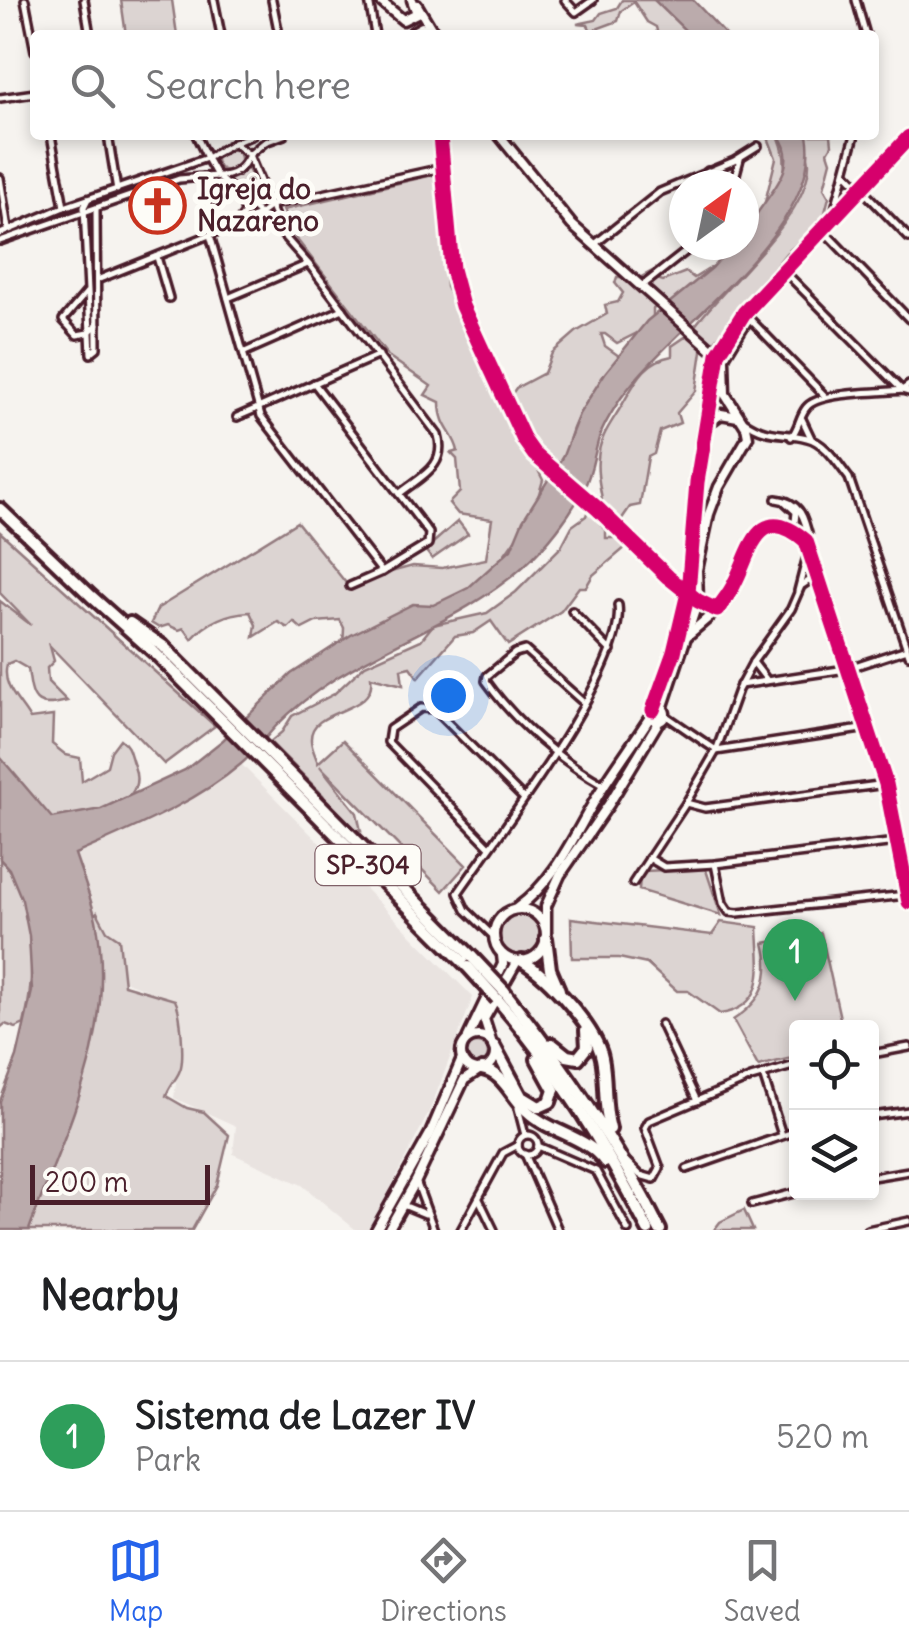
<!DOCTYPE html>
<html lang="en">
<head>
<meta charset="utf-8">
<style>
	body { margin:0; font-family:Delius,sans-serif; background:#f2f2f2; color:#202124 }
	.controls { position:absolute; right:30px; bottom:30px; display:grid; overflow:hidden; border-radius:10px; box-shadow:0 5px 15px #0003 }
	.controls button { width:90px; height:90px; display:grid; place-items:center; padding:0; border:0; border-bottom:2px solid #e0e0e0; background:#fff; color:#202124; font:50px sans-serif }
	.compass { position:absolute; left:669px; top:170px; width:90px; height:90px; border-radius:50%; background:#fff; box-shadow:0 5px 15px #0003; rotate:33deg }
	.scale { position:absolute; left:30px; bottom:25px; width:180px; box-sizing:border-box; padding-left:10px; border:5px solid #4a1f2b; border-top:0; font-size:28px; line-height:35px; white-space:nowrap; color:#4a1f2b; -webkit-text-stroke:8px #fdfcf7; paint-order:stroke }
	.you { position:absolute; left:448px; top:695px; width:35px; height:35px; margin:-25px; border:8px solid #fff; border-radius:50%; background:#1a73e8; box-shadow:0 0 0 15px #1a73e833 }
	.badge { display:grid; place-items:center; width:65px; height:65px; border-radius:50%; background:#2563eb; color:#fff; font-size:32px; font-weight:700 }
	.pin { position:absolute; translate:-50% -82px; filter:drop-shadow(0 2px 5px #0008) }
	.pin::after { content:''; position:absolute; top:52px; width:35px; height:30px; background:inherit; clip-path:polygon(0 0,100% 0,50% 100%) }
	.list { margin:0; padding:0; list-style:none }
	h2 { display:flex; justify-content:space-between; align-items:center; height:130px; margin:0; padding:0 40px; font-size:42px }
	h2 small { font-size:32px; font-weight:400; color:#757577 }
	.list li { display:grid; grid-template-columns:65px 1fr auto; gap:30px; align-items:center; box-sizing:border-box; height:150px; padding:0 40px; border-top:2px solid #e0e0e0 }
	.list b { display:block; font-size:38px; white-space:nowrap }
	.list p { margin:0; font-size:32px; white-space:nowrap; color:#757577 }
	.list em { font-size:32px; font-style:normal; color:#757577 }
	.icon { flex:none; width:55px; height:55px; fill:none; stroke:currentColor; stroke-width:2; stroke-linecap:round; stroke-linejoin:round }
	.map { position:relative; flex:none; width:909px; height:1230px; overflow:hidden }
	.search { position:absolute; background:#fff; box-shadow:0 5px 15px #0003; left:30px; right:30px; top:30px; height:110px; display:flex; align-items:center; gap:25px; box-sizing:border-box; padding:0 35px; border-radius:10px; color:#757577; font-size:38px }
	.sheet { height:280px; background:#fff }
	nav { display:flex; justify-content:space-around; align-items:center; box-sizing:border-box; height:140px; border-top:2px solid #e0e0e0; background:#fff; font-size:28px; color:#757577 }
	nav a { display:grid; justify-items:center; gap:5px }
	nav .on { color:#2563eb }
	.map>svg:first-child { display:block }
	.built { fill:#e9e3e0 }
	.green { fill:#dcd4d2; stroke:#937a7e; stroke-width:2.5 }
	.water { fill:#bbabac; stroke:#8e7378; stroke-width:2.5 }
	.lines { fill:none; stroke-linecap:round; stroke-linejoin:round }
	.street-casing { stroke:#4a1f2b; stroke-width:12 }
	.secondary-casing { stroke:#4a1f2b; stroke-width:15 }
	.highway-casing { stroke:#4a1f2b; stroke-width:18 }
	.street { stroke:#fdfcf7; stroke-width:5 }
	.secondary { stroke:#fdfcf7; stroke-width:8 }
	.highway { stroke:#fdfcf7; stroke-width:10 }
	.highway-bridge-casing { stroke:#4a1f2b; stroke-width:18; stroke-linecap:butt }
	.highway-bridge { stroke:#fdfcf7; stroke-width:10 }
	.cycleway-casing { stroke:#fdfcf7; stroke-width:21 }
	.cycleway { stroke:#d6006c; stroke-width:15 }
	.labels { text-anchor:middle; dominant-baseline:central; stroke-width:10; stroke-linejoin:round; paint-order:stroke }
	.shield { fill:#fdfcf7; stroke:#806168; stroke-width:2.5 }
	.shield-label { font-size:25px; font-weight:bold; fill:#4a1f2b }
	.poi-label { font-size:28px; font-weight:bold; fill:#4a1f2b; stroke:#fdfcf7; text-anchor:start }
</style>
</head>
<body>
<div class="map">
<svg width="909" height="1230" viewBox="0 0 909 1230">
	<rect width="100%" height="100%" fill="#f6f3ef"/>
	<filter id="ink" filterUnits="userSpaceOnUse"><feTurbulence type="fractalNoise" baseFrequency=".01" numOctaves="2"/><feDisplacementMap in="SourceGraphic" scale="20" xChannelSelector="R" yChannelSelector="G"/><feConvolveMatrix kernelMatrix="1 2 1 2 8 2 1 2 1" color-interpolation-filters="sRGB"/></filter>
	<g filter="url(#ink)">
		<polygon class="built" points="241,764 473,997 430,1110 369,1230 356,1230 302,1185 233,1154 236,1126 174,1098 182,1039 160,1023 170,999 101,972 75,854 145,823"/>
		<g class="green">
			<polygon points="121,0 172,0 177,35 126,35"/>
			<polygon points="622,0 659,0 689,35 658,35 656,27 647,22 634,2 621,11 618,21 591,31 588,25 577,24 596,20 601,13 617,8"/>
			<path d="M 767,135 L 778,135 C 791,165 785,193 762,214 L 776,158 Z"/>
			<path d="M 798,135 L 831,135 L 832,145 L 828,152 L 831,161 L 824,188 L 829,197 L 823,220 L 786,253 L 711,345 L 702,351 L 696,391 L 677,413 L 680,423 L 660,431 L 654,454 L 648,457 L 640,505 L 630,507 L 621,520 L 608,513 L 598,517 L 599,523 L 606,530 L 606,538 L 620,538 L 626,547 L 593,575 L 586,587 L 579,587 L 561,611 L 508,645 L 491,621 L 473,633 L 455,636 L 418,678 L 410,667 L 401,669 L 403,685 L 371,677 C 377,716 309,706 311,740 C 311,747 316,757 318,763 L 343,740 L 466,865 L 443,891 L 320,766 L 357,813 L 361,831 C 345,829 339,812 327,804 L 323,795 L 270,742 L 282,732 L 292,716 L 334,694 L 365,665 L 421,640 L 433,625 L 487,613 L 516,592 L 561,547 L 572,526 L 586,516 L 589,506 L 602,499 C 600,486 596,473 598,459 C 599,439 609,426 619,410 C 634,386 642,361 672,356 L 672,346 L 688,335 C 719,289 808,220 809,164 C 809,154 802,144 798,135 Z"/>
			<circle cx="228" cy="159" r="12"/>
			<polygon points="248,169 265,201 257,206 225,179"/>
			<path d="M 437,174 L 446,287 L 498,401 L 507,401 L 516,388 L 544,373 L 552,353 L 576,332 L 607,314 L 605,305 L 618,302 L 623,293 L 615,283 L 617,277 L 627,277 L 632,282 L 667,263 L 657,279 L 663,281 L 686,272 L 694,278 L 735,253 L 673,305 L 664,303 L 653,309 L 653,318 L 641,331 L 617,343 L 605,334 L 601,334 L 605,346 L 619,356 C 598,388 562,425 568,465 L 534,462 L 543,480 L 533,514 L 485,582 L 343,649 L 344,628 L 340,620 L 316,622 L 302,629 L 294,622 L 288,628 L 278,622 L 254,637 L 256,625 L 250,612 C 226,613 207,622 192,639 L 184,628 L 179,630 L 168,625 L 159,628 L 151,623 L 158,608 L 297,522 L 350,588 L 387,573 L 413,566 L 442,568 L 486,559 L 492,519 L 458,514 L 449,503 L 460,492 L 457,459 L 451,453 L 458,451 C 454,432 440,428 440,402 L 425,395 L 431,386 L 388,356 L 295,237 L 283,210 Z"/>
			<polygon points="458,521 468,534 432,559 425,550"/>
			<path d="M 0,532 L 215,726 L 164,764 L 50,646 L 54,661 L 47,668 L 48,682 L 67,701 C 33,710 32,699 28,669 L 14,661 L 7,664 C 1,687 20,701 30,719 L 53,716 L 52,744 L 66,755 L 80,758 L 82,781 L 107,766 L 111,751 L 120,739 C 131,747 129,754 134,766 C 151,811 78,816 52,820 L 0,777 L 0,601 L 31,625 L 0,593 Z"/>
			<path d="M 0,859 C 36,896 36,977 24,1024 L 16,1028 L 5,1024 L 0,1028 Z"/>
			<polygon points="702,868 706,870 721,915 639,890 640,876 645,871"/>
			<path d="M 97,912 L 107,931 L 119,939 L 124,985 L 175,1000 C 181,1011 184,1054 181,1067 C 179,1077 169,1085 166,1096 L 187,1108 L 204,1112 L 229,1135 L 217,1185 L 192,1230 L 17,1230 L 92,917 Z"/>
			<circle cx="520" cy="935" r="23"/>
			<path d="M 571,918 L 712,935 L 721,922 L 758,927 C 759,963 770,1006 720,1014 L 688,991 L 677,991 L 647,964 L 619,958 L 572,958 Z"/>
			<path d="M 821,933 L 842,1027 L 796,1028 L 796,1057 L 758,1066 L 733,1020 C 763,1001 773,977 764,943 Z"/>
			<circle cx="477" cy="1054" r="11"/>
			<polygon points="744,1210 753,1230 714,1230 720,1222"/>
		</g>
		<g class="water">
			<polygon points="654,0 693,0 726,35 690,35"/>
			<path d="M 778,135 L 807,135 C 825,228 671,326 621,398 C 613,410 604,424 599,438 C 594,454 592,473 584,488 C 570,516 547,545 524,566 C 470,615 398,639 336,678 C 316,691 294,708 277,725 C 265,738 254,753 241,764 C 194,804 131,829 75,854 C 82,875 91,898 96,920 C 118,1033 66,1127 29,1230 L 0,1230 L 0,1101 L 17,1057 L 32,991 L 29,936 L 22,900 L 9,869 L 0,859 L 0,757 L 52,818 L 101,809 L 185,770 L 223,740 L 291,674 L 351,635 L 413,604 L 433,605 L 468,588 L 511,549 L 523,520 L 563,456 L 579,414 L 605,373 L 647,321 L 712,268 L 732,245 L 744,245 C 744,209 809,175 778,135 Z"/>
		</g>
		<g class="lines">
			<defs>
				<g id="street">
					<polyline points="25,0 35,51"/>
					<polyline points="84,0 90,35"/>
					<polyline points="214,0 221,35"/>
					<polyline points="272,0 279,35"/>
					<polyline points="369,0 375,35"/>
					<polyline points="565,0 576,12 593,0"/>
					<polyline points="856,0 866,35"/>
					<polyline points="0,98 35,93"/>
					<polyline points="51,135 64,207"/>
					<polyline points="108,135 117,190"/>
					<path d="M 234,143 L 249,155 C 243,169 233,177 217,176 L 207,158 Z"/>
					<polyline points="234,143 253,135"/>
					<polyline points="708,171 718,185"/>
					<polyline points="847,174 909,238"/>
					<polyline points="0,178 8,229"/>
					<polyline points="733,185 740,159"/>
					<polyline points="88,199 84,207 91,354"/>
					<polyline points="833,216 855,135"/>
					<polyline points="237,224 245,213 243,203"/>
					<polyline points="823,230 909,319"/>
					<polyline points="281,231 249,155 265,142 284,135"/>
					<polyline points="0,234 64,207 207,158 196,135"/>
					<polyline points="210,235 261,416 382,572"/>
					<path d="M 0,241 L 179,179 L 217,176 L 282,234 L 311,267 L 438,435 C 447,467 421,476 399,494"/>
					<polyline points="595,244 660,192 734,161 758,146"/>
					<polyline points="157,257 169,298"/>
					<polyline points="784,271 902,390 909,392"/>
					<polyline points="97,280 259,215 272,205 442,168"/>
					<polyline points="642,286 694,245"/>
					<polyline points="86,293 63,320 77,335 88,333 97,325"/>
					<polyline points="228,298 308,264"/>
					<polyline points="744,313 826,397"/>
					<polyline points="92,352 97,348 96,208"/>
					<polyline points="245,352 343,309"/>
					<polyline points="718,354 744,313 909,137"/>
					<polyline points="724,360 749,319"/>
					<polyline points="314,383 429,533 428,544 382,572 350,586"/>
					<polyline points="237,417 379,355"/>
					<polyline points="802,419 811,438"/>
					<path d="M 744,421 C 769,438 781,431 807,438 C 825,442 838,464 849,478 L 909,655"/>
					<path d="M 791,437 C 799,428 799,417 806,408 C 818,391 881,393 902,390 L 909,385"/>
					<path d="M 776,499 C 802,502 805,520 810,542"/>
					<polyline points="785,502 796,512 795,522 788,528"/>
					<polyline points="798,591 806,560 807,544"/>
					<polyline points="688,593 717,610 734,586 751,542 764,529 786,529 806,541 886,784 909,902"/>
					<polyline points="572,611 611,651"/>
					<polyline points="753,662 766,679"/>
					<polyline points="740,685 846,669 907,649"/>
					<path d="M 584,703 L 525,650 L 515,653 L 487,676 L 486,681 C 516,723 559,760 604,785"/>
					<polyline points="665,715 716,750"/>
					<polyline points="716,751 868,728"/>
					<polyline points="686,803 705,808 886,784"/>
					<polyline points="489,846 388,742 390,729 421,708 434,709 523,798"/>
					<polyline points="649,858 664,867 715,864 896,842"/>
					<polyline points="715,864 723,903 729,912 738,913 906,895"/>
					<polyline points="633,883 686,803 716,751 738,690 753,662 791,609 801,586 810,580 820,581"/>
					<path d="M 493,936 L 466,910 L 458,893 C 497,836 627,669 618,605"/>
					<polyline points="661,1024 697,1101"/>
					<polyline points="872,1054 909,1047"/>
					<polyline points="763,1075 782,1135"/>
					<polyline points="518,1108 525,1135"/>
					<polyline points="872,1116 909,1111"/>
					<circle cx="528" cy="1145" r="10"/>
					<polyline points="538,1146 596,1171 628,1230"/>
					<polyline points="525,1154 558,1230"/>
					<polyline points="626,1161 640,1175 654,1179 660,1168 645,1128 649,1121 751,1078 796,1065"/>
					<polyline points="687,1169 796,1131"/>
					<polyline points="872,1177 909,1171"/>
					<polyline points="416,1181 434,1230"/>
					<polyline points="479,1199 494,1230"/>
					<polyline points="752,1204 798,1192"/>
					<polyline points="403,1205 425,1214"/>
					<polyline points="461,1230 503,1153 518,1145"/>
					<polyline points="867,1230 909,1221"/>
				</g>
				<g id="secondary">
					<polyline points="379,0 403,20 417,13 412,0"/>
					<polyline points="417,5 435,35"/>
					<polyline points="413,32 422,27 433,30"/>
					<path d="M 440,135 C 444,192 447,250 462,306 L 515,425 L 534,454 L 688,593"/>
					<polyline points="499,135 572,225 724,360 725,394 746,427 748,437 719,487 709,514 697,570 698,601 662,709"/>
					<polyline points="710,422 721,414 738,417"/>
					<polyline points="688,635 717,610"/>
					<circle cx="658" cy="714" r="7"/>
					<polyline points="653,710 674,652 688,593 697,482 718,354"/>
					<path d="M 517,908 C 558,879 577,828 603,787 C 619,762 636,739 652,714"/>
					<circle cx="520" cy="935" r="26"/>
					<polyline points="546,932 546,906 560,875 609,804 659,721"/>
					<circle cx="478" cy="1053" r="17"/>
					<polyline points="468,1037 503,964 502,955"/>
					<polyline points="491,1041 484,1019 517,961"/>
					<polyline points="376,1230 430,1134 462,1059"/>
					<polyline points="388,1230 416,1181 464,1080 479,1070"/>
				</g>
				<g id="highway">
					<polyline points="0,509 91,596 155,653 468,967"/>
					<polyline points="130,623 163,646 472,957"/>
					<polyline points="546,938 550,969 559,990"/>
					<path d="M 522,961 C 548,976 596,1028 602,1058 C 607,1082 603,1105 610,1129"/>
					<path d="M 504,991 C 564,1067 617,1143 660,1230"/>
					<path d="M 497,999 C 558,1070 606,1147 648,1230"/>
					<polyline points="552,1044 567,1056 578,1058 587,1047 586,1030"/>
					<polyline points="494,1046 521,1096 539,1107 550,1102 554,1090 537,1059"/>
					<path d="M 482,1069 C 504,1073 511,1097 527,1111 C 550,1133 587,1136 605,1162"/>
				</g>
			</defs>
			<use href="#street" class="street-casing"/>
			<use href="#secondary" class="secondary-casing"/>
			<use href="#highway" class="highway-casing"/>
			<use href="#street" class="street"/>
			<use href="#secondary" class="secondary"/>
			<use href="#highway" class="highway"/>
			<defs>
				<g id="highway-bridge">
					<polyline points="472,957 504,991"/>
					<polyline points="468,967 497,999"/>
				</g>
			</defs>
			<use href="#highway-bridge" class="highway-bridge-casing"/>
			<use href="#highway-bridge" class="highway-bridge"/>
			<defs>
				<g id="cycleway">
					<path d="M 440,135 L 452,269 L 462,306 L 524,440 L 534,454 L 598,509 L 668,577 L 698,601 L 717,610 C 723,601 731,592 735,582 C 751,551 758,500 806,541 L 886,784 L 909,902"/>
					<polyline points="653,710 674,652 688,593 697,482 718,354 744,313 909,137"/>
				</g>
			</defs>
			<use href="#cycleway" class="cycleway-casing"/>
			<use href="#cycleway" class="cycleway"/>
		</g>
	</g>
	<defs>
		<symbol id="church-ring" viewBox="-11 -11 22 22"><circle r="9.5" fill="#fdfcf7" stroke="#c8321e" stroke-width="1.5"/><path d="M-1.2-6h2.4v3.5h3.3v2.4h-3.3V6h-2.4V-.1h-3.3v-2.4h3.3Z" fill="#c8321e"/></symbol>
	</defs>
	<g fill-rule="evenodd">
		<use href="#church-ring" x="126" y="174" width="63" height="63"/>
	</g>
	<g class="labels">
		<rect class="shield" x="315.5" y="845" width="105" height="40" rx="8"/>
		<g class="shield-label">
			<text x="368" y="865">SP-304</text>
		</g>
		<g class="poi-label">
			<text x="197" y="189">Igreja do<tspan x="197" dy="32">Nazareno</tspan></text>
		</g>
	</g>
</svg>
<div class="controls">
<button><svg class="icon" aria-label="locate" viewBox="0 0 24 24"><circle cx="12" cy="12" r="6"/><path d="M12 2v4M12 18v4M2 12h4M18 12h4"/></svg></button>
<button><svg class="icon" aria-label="layers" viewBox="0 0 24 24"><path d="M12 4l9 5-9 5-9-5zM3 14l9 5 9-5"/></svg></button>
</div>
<svg class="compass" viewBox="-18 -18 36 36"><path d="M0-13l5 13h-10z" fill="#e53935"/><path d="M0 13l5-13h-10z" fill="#757577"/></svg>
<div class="scale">200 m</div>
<div class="you"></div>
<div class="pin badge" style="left:795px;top:1001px;background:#2e9e5b">1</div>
<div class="search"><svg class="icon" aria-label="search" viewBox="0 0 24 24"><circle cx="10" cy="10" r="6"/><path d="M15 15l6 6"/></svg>Search here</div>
</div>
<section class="sheet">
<h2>Nearby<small></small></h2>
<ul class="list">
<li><span class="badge" style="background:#2e9e5b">1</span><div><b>Sistema de Lazer IV</b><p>Park</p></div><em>520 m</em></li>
</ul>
</section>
<nav>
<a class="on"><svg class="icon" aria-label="map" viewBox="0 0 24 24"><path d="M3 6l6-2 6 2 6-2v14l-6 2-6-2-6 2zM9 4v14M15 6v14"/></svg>Map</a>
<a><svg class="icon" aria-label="directions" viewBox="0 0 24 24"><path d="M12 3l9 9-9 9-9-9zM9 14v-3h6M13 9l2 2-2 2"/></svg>Directions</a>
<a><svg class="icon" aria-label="saved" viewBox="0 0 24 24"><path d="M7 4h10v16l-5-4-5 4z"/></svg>Saved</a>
</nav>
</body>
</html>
